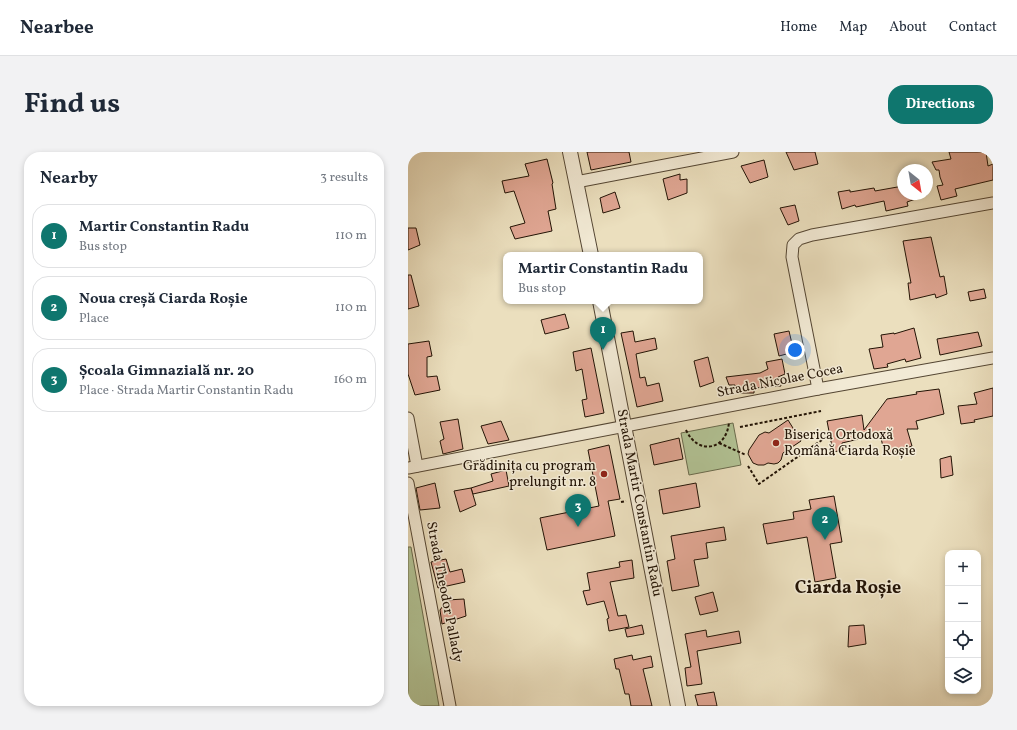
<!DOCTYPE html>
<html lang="en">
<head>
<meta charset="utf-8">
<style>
	body { margin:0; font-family:Vollkorn,serif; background:#f2f2f3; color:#1f2937 }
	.controls { position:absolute; right:12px; bottom:12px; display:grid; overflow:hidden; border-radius:8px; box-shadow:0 2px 6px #0003 }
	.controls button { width:36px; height:36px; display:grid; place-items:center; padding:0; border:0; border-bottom:1px solid #e0e1e3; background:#fff; color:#1f2937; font:20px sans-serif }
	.compass { position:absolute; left:489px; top:12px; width:36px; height:36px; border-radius:50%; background:#fff; box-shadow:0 2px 6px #0003; rotate:149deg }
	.you { position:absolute; left:387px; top:198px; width:14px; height:14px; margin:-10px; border:3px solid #fff; border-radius:50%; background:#1a73e8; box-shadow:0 0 0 6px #1a73e833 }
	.badge { display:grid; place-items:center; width:26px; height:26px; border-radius:50%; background:#0f766e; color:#fff; font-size:13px; font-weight:700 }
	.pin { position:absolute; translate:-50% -33px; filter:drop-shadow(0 1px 2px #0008) }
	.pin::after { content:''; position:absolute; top:21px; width:14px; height:12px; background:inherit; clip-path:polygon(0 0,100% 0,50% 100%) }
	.popup { position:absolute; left:95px; top:100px; width:200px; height:52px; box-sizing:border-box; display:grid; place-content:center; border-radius:8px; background:#fff; filter:drop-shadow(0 1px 3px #0005); font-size:13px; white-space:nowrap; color:#747a83 }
	.popup b { font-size:15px; color:#1f2937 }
	.popup::after { content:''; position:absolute; left:50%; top:100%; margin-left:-8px; border:8px solid transparent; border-top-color:#fff }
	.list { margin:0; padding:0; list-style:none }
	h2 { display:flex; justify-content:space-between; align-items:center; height:52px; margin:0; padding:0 16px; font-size:17px }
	h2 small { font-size:13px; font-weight:400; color:#747a83 }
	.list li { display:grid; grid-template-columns:26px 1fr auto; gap:12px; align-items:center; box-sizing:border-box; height:64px; margin:0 8px 8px; padding:0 8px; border:1px solid #e0e1e3; border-radius:16px }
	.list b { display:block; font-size:15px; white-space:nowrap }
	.list p { margin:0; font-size:13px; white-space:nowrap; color:#747a83 }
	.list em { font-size:13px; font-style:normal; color:#747a83 }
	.icon { flex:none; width:22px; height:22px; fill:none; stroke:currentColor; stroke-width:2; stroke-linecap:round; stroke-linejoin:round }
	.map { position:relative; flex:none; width:585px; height:554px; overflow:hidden; border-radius:16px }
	header { display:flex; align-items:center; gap:24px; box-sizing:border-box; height:56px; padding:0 20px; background:#fff; border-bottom:1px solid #e0e1e3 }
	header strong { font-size:19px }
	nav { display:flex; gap:22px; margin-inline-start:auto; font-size:14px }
	.intro { display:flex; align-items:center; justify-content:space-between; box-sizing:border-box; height:96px; padding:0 24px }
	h1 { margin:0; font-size:28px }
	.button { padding:10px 18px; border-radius:16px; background:#0f766e; color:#fff; font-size:14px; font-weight:700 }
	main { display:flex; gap:24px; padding:0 24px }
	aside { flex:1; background:#fff; border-radius:16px; box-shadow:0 2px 6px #0003 }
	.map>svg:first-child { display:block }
	.green { fill:#b2c395; stroke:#6a6b4d }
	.building { fill:#e0a693; stroke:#221305 }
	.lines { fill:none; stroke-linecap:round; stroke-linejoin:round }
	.minor-casing { stroke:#544633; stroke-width:13 }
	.tertiary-casing { stroke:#544633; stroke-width:16 }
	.path { stroke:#221305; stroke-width:2; stroke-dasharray:3 2; stroke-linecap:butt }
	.minor { stroke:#f2ead5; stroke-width:11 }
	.tertiary { stroke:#f2ead5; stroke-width:14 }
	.poi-dot { fill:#8f2418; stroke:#f2ead5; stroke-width:1.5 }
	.labels { text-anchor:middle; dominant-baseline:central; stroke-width:3; stroke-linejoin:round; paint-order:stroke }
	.street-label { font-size:14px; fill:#221305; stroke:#f2ead5 }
	.poi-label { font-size:14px; fill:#221305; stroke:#f2ead5; text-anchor:start }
	.district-label { font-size:18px; font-weight:bold; fill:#221305; stroke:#f2ead5 }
</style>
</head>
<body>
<header>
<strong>Nearbee</strong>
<nav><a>Home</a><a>Map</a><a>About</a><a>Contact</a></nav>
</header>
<div class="intro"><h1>Find us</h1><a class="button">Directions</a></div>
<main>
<aside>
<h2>Nearby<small>3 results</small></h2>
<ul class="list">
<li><span class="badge">1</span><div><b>Martir Constantin Radu</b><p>Bus stop</p></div><em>110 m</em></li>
<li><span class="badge">2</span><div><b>Noua creșă Ciarda Roșie</b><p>Place</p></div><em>110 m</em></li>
<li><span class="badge">3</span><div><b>Școala Gimnazială nr. 20</b><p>Place · Strada Martir Constantin Radu</p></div><em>160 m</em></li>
</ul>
</aside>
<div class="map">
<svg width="585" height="554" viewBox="0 0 585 554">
	<rect width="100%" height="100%" fill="#ebdfbe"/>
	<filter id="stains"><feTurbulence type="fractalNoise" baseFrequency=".005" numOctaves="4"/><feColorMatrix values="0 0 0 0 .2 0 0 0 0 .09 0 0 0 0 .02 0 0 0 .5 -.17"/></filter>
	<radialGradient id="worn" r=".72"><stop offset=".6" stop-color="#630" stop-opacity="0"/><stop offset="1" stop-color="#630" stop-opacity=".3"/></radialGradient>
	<g class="green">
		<polygon points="325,271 333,313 281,323 273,281"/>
		<polygon points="0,395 3,395 31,554 0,554"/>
	</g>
	<g class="building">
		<polygon points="179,0 221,0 223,10 183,18"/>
		<polygon points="378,0 407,0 410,12 386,18"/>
		<polygon points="541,0 578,0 580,14 585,12 585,28 547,37 549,44 533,48 529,34 535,33 532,25 531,18 528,18 524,10 543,7"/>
		<polygon points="139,7 145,31 144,32 148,57 140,59 144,79 107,87 102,75 117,71 106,39 97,41 94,29 121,24 117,12"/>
		<polygon points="356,8 360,25 342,31 333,14"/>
		<polygon points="272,22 272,28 279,27 279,41 260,48 255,27"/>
		<polygon points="495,34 495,42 519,42 519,43 499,50 500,54 478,59 476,49 448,55 447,53 434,57 430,40 442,38 442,40 466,36 467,39"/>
		<polygon points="207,40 212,56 195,61 192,46"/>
		<polygon points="387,53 391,69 380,73 372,56"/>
		<polygon points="0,76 8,76 12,93 0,98"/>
		<polygon points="523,85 532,125 536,124 539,142 528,146 527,142 502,148 500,131 503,131 495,89"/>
		<polygon points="0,123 3,123 11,154 0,157"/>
		<polygon points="576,137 578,146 562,149 560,140"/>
		<polygon points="157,162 161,176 137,182 133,168"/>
		<polygon points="506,176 513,206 498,210 497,207 479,212 480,215 466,217 461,197 475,195 473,183 486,181 486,182"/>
		<polygon points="225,179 227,190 247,186 249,197 228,202 232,226 237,225 239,234 251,231 255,249 229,255 213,181"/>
		<polygon points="381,179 386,200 371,204 366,182"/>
		<polygon points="570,180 574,194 532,203 529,187"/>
		<polygon points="21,189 24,204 19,205 19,225 29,224 32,238 7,243 0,222 0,192"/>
		<polygon points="183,196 196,261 177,265 174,248 179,247 174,217 168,219 165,200"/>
		<polygon points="300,205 306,230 292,235 286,209"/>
		<polygon points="374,207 377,222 370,225 373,234 346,236 346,241 329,241 327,233 321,233 318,225 352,221 360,217 358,210"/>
		<polygon points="585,236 585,264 566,268 567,270 553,272 550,254 569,252 566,241"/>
		<polygon points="531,237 536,262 508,269 510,277 499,277 504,294 477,303 472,282 434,291 435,298 425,300 419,269 454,263 456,278 479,247 509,242 508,240"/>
		<polygon points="50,267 55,297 35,302 32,289 36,287 32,270"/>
		<polygon points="380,268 393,289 375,301 373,308 370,311 366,312 360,311 356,313 350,313 345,311 340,302 341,298 351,283 357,280 361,281"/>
		<polygon points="93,269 101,288 80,292 73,274"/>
		<polygon points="271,286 275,307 246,313 242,293"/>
		<polygon points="201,293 212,347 200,349 207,384 139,398 132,366 191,354 180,298"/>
		<polygon points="543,304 545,323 533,326 532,307"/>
		<polygon points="98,318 101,334 65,342 63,336 85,329 83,322"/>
		<polygon points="27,331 32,356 12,358 8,336"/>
		<polygon points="288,331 292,355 255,362 251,338"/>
		<polygon points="63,336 68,353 52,360 46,339"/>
		<polygon points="426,344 434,390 422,392 428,426 407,430 399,385 359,392 355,372 386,367 385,360 403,357 401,348"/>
		<polygon points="316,375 318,388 298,391 300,406 286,408 291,434 264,439 259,409 267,407 263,384"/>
		<polygon points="38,407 42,420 54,417 57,430 30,436 23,410"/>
		<polygon points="224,408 226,426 202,430 210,464 218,463 221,475 201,479 199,467 201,466 196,449 179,453 175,439 182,438 179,421 212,415 211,410"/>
		<polygon points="305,440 310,459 292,463 287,445"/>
		<polygon points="56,447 58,464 34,472 32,458 39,448"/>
		<polygon points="234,473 236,482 219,485 217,477"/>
		<polygon points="456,473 458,492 440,495 441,474"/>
		<polygon points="298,478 299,485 331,479 333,491 289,499 294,532 279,534 277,516 283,515 277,482"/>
		<polygon points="224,503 225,508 243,504 245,515 235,517 244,554 223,554 221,542 217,542 211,517 208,517 206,507"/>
		<polygon points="306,540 309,554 290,554 287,543"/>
	</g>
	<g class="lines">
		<defs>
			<g id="minor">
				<polyline points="168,30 325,0"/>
				<polyline points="410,237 384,105 385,93 391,87 404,83 585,51"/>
				<polyline points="0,266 9,314"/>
				<polyline points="0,316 410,237 585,206"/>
				<polyline points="0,331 42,554"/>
			</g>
			<g id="tertiary">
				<polyline points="162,0 183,103"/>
				<polyline points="192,149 270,554"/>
			</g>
		</defs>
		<use href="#minor" class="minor-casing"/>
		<use href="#tertiary" class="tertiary-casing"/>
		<g class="path">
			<polyline points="332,275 413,259"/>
			<path d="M 278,278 C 290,304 319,298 321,270"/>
			<polyline points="311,291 338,303"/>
			<polyline points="340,314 351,332 418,285"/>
			<polyline points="213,350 218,349"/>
		</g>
		<use href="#minor" class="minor"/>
		<use href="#tertiary" class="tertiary"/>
	</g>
	<g class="poi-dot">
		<circle cx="368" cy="291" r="4"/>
		<circle cx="196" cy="322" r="4"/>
	</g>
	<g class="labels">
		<g class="street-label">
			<text transform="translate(372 229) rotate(-11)">Strada Nicolae Cocea</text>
			<text transform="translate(231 351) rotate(79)">Strada Martir Constantin Radu</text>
			<text transform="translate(36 440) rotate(79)">Strada Theodor Pallady</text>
		</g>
		<g class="poi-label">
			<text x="376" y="283">Biserica Ortodoxă<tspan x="376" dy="16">Română Ciarda Roșie</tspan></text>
			<text x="188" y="314" text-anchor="end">Grădinița cu program<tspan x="188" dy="16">prelungit nr. 8</tspan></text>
		</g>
		<g class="district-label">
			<text x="440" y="436">Ciarda Roșie</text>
		</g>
	</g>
	<rect width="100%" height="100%" filter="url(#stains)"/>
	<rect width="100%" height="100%" fill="url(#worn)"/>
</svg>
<div class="controls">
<button>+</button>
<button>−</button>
<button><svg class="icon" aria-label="locate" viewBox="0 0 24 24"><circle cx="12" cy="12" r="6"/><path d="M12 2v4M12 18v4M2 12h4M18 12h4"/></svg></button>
<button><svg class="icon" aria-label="layers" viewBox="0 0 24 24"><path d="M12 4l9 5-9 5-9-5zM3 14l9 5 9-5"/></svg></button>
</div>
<svg class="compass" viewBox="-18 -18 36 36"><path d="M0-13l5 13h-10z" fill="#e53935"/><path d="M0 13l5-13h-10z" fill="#747a83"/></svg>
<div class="you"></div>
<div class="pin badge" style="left:195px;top:198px">1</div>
<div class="popup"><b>Martir Constantin Radu</b>Bus stop</div>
<div class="pin badge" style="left:417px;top:388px">2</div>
<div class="pin badge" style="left:170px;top:375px">3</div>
</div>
</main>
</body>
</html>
